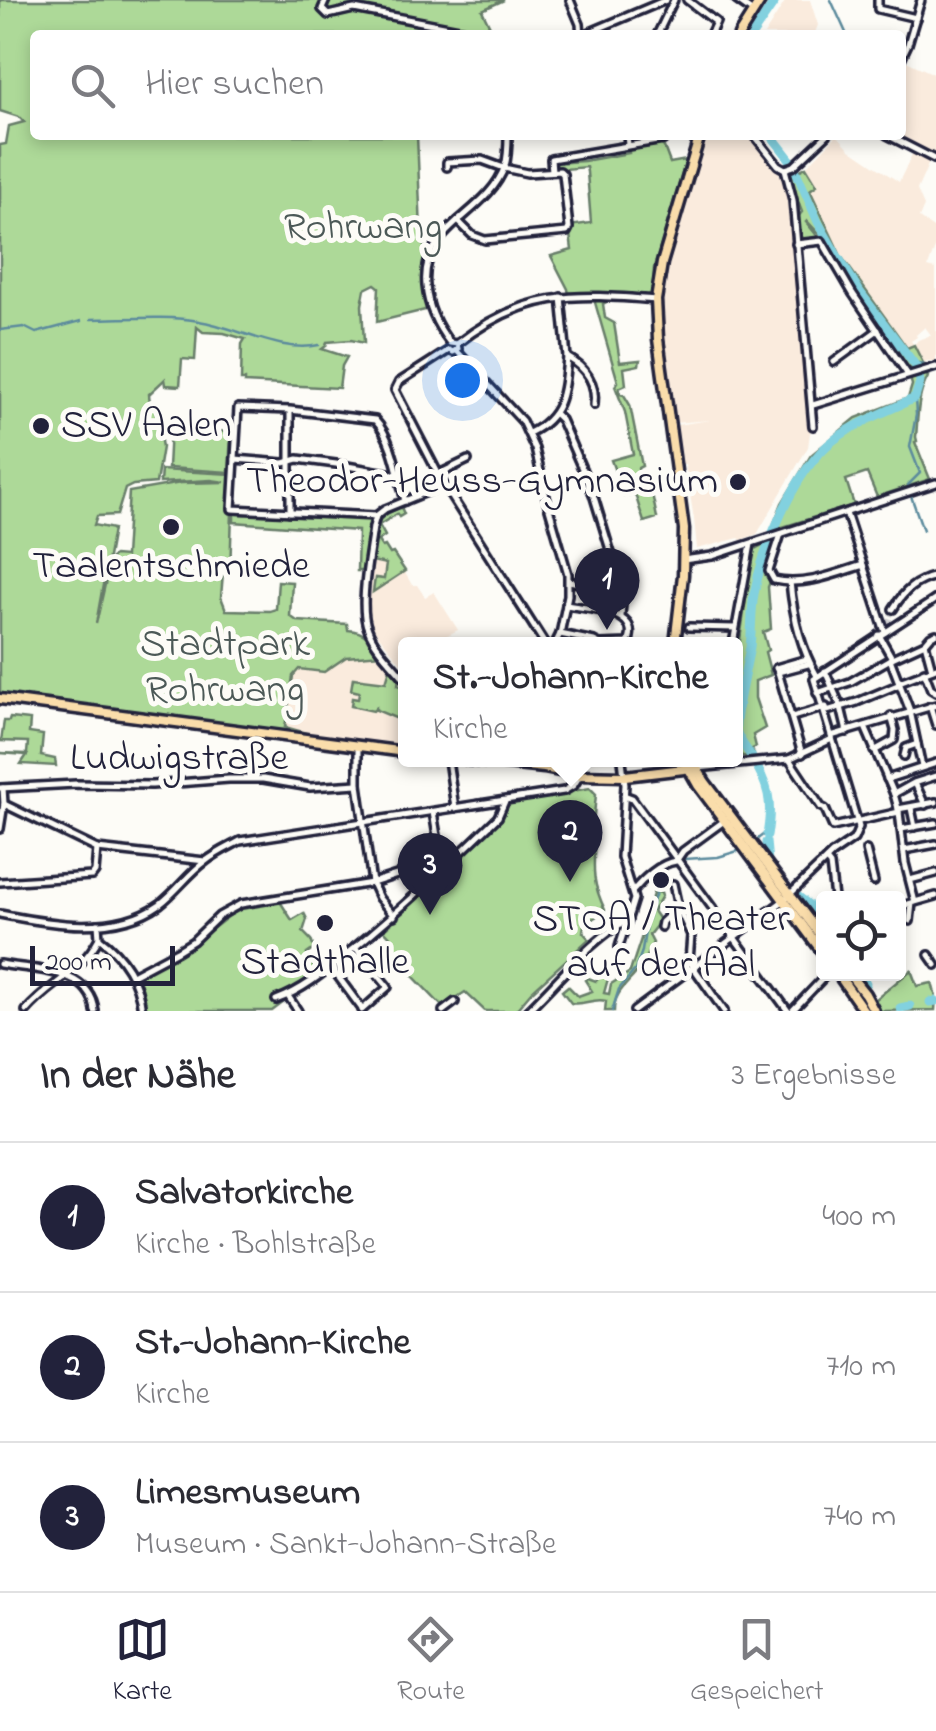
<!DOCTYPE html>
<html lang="de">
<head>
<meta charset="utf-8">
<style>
	body { margin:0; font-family:"Indie Flower",sans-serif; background:#f2f2f3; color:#2b2b33 }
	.controls { position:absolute; right:30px; bottom:30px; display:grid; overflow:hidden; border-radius:10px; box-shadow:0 5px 15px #0003 }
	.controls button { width:90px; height:90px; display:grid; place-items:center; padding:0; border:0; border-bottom:2px solid #e1e1e2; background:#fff; color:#2b2b33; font:50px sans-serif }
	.scale { position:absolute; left:30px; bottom:25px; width:145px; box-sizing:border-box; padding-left:10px; border:5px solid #22223b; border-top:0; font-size:28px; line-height:35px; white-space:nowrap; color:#22223b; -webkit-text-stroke:8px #fdfcf7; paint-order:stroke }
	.you { position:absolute; left:462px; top:380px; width:35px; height:35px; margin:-25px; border:8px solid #fff; border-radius:50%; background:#1a73e8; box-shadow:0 0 0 15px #1a73e833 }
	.badge { display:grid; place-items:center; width:65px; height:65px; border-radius:50%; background:#22223b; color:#fff; font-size:32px; font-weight:700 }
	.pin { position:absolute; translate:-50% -82px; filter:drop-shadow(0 2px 5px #0008) }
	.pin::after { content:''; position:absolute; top:52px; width:35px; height:30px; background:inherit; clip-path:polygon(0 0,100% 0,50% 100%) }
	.popup { position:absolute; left:398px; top:637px; width:345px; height:130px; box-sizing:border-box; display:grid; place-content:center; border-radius:10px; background:#fff; filter:drop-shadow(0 2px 8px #0005); font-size:32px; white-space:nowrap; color:#7c7c81 }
	.popup b { font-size:38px; color:#2b2b33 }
	.popup::after { content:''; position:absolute; left:50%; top:100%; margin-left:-20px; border:20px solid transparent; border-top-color:#fff }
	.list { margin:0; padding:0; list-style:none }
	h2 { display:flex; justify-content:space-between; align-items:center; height:130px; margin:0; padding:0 40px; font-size:42px }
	h2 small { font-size:32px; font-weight:400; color:#7c7c81 }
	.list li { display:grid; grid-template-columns:65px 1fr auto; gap:30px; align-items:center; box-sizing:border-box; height:150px; padding:0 40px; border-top:2px solid #e1e1e2 }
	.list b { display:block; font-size:38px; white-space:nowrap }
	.list p { margin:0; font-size:32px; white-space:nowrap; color:#7c7c81 }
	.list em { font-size:32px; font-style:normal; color:#7c7c81 }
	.icon { flex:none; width:55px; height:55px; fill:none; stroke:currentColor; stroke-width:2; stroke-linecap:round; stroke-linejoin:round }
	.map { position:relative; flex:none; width:936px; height:1011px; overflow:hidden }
	.search { position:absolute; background:#fff; box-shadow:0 5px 15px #0003; left:30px; right:30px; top:30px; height:110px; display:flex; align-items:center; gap:25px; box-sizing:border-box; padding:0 35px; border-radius:10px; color:#7c7c81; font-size:38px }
	.sheet { height:580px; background:#fff }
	nav { display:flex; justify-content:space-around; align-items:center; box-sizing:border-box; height:140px; border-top:2px solid #e1e1e2; background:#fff; font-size:28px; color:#7c7c81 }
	nav a { display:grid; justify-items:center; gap:5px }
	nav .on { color:#22223b }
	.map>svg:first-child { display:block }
	.built { fill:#faebdd }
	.green { fill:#add998; stroke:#687e6a; stroke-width:2.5 }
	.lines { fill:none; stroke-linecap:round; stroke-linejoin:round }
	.stream { stroke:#5c8b9d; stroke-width:2.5 }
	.river { stroke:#82d1df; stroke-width:9 }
	.minor-tunnel { stroke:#d1d0d1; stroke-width:5; stroke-dasharray:5 2.5; stroke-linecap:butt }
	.minor-casing { stroke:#22223b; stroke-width:12 }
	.major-casing { stroke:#22223b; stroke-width:15 }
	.minor { stroke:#fdfcf7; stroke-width:5 }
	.major { stroke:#faddab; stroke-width:8 }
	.poi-dot { fill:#22223b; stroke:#fdfcf7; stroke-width:4 }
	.labels { text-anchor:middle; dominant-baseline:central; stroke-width:10; stroke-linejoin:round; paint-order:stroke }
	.park-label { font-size:40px; fill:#4c5957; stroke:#fdfcf7 }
	.poi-label { font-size:40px; fill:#22223b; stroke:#fdfcf7 }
	.street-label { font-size:40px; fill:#22223b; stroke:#fdfcf7 }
</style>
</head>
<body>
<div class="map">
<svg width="936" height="1011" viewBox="0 0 936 1011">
	<rect width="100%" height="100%" fill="#fdfcf7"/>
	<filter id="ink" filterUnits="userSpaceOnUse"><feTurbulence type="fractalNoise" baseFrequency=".01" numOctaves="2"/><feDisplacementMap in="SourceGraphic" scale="20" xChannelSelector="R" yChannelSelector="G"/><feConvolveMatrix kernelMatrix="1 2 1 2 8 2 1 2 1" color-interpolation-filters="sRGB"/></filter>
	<g filter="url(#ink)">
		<g class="built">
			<polygon points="786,0 810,0 818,25 814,35 764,35"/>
			<polygon points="902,59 936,75 936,159 931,158 917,190 924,206 919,218 936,230 936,245 928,267 936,269 936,361 927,361 924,364 914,345 918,340 931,335 925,327 916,335 917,337 911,341 914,345 908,349 841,256 809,190 817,185 806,167 837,135 850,149 899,182 914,150 889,135 901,135"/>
			<polygon points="700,135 754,135 766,147 788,190 795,211 811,426 808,447 757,534 741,540 739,538 697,549 694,519 685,464 681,464 676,425 710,420 674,423 656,320 656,300"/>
			<polygon points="374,555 397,559 412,585 417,585 425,597 434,592 458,630 442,638 436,644 405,644 405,660 401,663 375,631 371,623 369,606"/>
			<polygon points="382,654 405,682 405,745 333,737 328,739 285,733 293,676 299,669 324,672 346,657"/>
		</g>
		<g class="green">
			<path d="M 0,0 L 504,0 L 482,10 L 494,35 L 35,35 L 35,135 L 417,135 L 421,232 L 426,255 L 424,266 L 425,290 L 429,309 L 377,322 L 379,287 L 375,284 L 365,289 L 362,305 L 364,343 L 351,340 L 327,342 L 326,346 L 322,349 L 347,357 L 342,366 L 339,388 L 245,383 L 245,380 L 241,380 L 242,344 L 245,339 L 224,333 L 203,332 L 197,327 L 195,360 L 182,359 L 180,386 L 166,385 L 165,379 L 149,394 L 150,404 L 155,407 L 162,447 L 156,483 L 133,485 L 125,489 L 117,515 L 97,516 L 94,525 L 113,529 L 96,624 L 111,558 L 114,556 L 125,557 L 129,492 L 181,483 L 225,482 L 211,480 L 160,483 L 161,470 L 232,474 L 232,509 L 376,516 L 376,524 L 385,515 L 401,507 L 404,514 L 399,517 L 397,514 L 379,525 L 385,536 L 378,541 L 382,547 L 385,546 L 390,554 L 393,553 L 405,571 L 373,592 L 375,578 L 384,579 L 386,564 L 372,561 L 376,528 L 368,571 L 357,571 L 358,531 L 234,522 L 234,515 L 232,512 L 230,573 L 223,573 L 221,597 L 226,610 L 270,611 L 276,609 L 278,581 L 292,582 L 290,616 L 297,621 L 347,624 L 348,630 C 365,631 372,640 382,654 L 346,657 L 324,672 L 299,669 L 293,676 L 285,727 L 313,735 L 333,737 L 328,739 L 0,698 L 0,145 L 6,144 L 9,126 L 24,122 L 19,117 L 0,111 Z"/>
			<polygon points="658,142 664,147 670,163 686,160 654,268 652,299 569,295 568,289 551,256 572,250 569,226 591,223 587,172 586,167 554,170 553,163 584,161 629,153 628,147"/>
			<polygon points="806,167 817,185 810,190 841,256 907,348 914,345 924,365 909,369 855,293 861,288 827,235 821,236 807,221 806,222 819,238 798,239 797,218 802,212 791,183 793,174"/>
			<polygon points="594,299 612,299 603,304 605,318 614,323 620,362 640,360 639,365 624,368 626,385 619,388 620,394 624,395 630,405 642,466 638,468 643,490 651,489 657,518 644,522 635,494 624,496 611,460 633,454 625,412 615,386 618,382"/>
			<path d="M 925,372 L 928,377 C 917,396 918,416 916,437 L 917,441 L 915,442 L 930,479 L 877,497 L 867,473 L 846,480 L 854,505 L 776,529 L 772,528 L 782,503 L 811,455 L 856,418 L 908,398 L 912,385 L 910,378 Z"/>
			<polygon points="170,429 231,432 229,472 168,468"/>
			<polygon points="772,540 776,542 766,571 770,582 768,587 771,629 763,632 768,650 765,652 771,675 755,681 755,698 765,728 753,735 756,747 752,749 754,754 750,757 742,756 738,752 736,753 735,757 735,655 738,654 753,550"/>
			<polygon points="390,669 399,677 398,685 405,687 400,720 376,710 376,708 373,711 351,706 352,698 358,699 359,692 351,690 353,678 386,682"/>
			<polygon points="10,718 30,720 29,733 43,735 41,756 55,759 56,766 21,764 27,755 0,753 27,754 28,742 1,741 4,721 9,721"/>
			<path d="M 590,788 L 596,794 L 594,815 L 572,816 L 558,821 L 561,837 L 595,834 C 594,867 590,878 605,910 L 584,925 L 583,932 L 589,939 L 531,992 L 515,1011 L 485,1011 L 465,992 L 443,1007 L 386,948 L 394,941 L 384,930 L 391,924 L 390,920 L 499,820 L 506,802 Z"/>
			<path d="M 654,891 L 661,893 L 662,896 L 653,911 L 660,921 L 649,935 L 653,943 C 648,950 646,959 641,966 C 631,983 614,990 614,1011 L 605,1011 L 606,1001 C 594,997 584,1006 571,1003 L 562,991 L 568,986 L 578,996 L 592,991 L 585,980 L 588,978 L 596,981 L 603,972 L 609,975 L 604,993 L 609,994 L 611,984 L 630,972 L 642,936 L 645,909 L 649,906 Z"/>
			<polygon points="279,900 292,920 304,913 307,919 303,932 311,940 314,949 307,954 317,973 277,1000 284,1002 272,1011 145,1011 138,974 193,944 242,906"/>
			<polygon points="911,970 917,986 932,983 936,997 935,1010 880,1011 873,1009 870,1004"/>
		</g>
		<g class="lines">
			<g class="stream">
				<polyline points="831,0 847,35"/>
				<path d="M 91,319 C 125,319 166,315 199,321 C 237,327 282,354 319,345"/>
				<polyline points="0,330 24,327 36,333 81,321"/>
				<polyline points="912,362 925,364"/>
				<polyline points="909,488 908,485 920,473 910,447 916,415 915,398"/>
				<polyline points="911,496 923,530"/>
				<polyline points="923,642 930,633 936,630"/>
				<polyline points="755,841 768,831"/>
				<polyline points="684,859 718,857 738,851"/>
				<polyline points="612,1011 619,989 635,970 642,951 646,925 657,889"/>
			</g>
			<g class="river">
				<polyline points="752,35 776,0"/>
				<path d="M 767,835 C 773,801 769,786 751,756 C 746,748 738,739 736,730 C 734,718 747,664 750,647 C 752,630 751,611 754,594 C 763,548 795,469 834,440 C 858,422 888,411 915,398 L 920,382 L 918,369 L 860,292 L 838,257 L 818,222 L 792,162 L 771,135"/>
				<polyline points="766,842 768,862"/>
				<polyline points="795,894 814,909 824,930"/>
				<polyline points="860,974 866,983"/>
				<polyline points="930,1002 936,1001"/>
				<polyline points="900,1008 910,1006"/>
			</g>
			<polyline class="minor-tunnel" points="888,623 893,609"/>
			<defs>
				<g id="minor">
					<polyline points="326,0 322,9 328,15 354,9 490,35"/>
					<polyline points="570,0 580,24 581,35"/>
					<polyline points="687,0 716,22 710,35"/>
					<polyline points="736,0 753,12"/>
					<polyline points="878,0 878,9 916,18"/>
					<polyline points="583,35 666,0"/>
					<polyline points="657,35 674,0"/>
					<polyline points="901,59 908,44 921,0"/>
					<path d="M 508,135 C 508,146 508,156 505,166 C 487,216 420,226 426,286 C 428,308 436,325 450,343 L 457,344 L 458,349 L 453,352 L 449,350 L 399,382 L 395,390 L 444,485 L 545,644"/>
					<polyline points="627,135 628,145"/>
					<polyline points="754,135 778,165 785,169 793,200 813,426"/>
					<polyline points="887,135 936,160"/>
					<polyline points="447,167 447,162 482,160 504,168 527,173 560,171 563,174 569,228 567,232 485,240 472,235 458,221"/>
					<polyline points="785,169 794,166 827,135"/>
					<polyline points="552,171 551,159 663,140 664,135"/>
					<polyline points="796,244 822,241 853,294 908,375"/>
					<path d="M 561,297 L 567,357 C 585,367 597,383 594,405"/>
					<path d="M 457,344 C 524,291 574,293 656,300"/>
					<polyline points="456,350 522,421 535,449 548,505 568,574 568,595 560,634 555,644"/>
					<polyline points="834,362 878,330"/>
					<polyline points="813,405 936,367"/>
					<polyline points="555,414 561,420 593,494 611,553 616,563 623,592 621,616"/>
					<path d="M 529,433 C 563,417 564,391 567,357"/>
					<polyline points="235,459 284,463 298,459 336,464 398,475"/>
					<polyline points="439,474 468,460"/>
					<polyline points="290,512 290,411"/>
					<polyline points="846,513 885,632"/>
					<path d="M 376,516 L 232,509 L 238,408 L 290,410 L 375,420 C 393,439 398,476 405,501"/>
					<path d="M 781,534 L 769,571 L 774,580 C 804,587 835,574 863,565"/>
					<polyline points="683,560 712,556 936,483"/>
					<polyline points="569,581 623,592"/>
					<path d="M 790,582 C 793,614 800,647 817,676"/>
					<path d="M 566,605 C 587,609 643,610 628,643 L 600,644"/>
					<path d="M 893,609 C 904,591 915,581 936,576"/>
					<polyline points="689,627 735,628"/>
					<polyline points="560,634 594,641 600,644"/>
					<polyline points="879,635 892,658"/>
					<polyline points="925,643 932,669"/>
					<polyline points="733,644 751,544"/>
					<polyline points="890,659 910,711 922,767"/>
					<polyline points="825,671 841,707 847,732"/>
					<polyline points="924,671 931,689 936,692"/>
					<polyline points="778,672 802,754"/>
					<polyline points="778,672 776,668 807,659"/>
					<polyline points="778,672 808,664"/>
					<path d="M 405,679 C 392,663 375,648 368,629 C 358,606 370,553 373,527 L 376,516 L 385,509 L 444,485"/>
					<polyline points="899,682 936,668"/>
					<polyline points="817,693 850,682 892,658 925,643 931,636 936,634"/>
					<polyline points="930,706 936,725"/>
					<polyline points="792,717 826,707 827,711 857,702 900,684"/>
					<polyline points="865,727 894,794 899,812 905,863 915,902 912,903 910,921"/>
					<polyline points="831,736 936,705"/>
					<polyline points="358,747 358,784 372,883 379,898 394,916"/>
					<polyline points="874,751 894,740 895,730 891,716"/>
					<polyline points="904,756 906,748 917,744"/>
					<polyline points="789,759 821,807 825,809 833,827 899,812"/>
					<polyline points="448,760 455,808"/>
					<polyline points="697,768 789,759 832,739"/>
					<polyline points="887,779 936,763"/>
					<polyline points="915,783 925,805"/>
					<polyline points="0,788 76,784 152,785 229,779 263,779 310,787 358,784"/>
					<polyline points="894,794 914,783 936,776"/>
					<polyline points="624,795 632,798 788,1011"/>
					<polyline points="4,804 97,849 205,861"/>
					<polyline points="911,808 915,827"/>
					<polyline points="898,809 936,802"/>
					<polyline points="433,812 438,842 456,858"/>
					<polyline points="0,829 4,804 3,788"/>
					<polyline points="901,829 936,823"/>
					<polyline points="866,850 874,882"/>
					<polyline points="904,850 936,844"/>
					<polyline points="826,860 830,865 834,898"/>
					<polyline points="910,880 936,873"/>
					<polyline points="0,882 92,876 95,872 97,849"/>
					<polyline points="673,884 678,907"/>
					<path d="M 633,891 C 643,879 660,863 676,861 L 683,851 L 724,821"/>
					<polyline points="915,902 936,896"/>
					<polyline points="898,907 912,903"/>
					<path d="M 0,914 C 50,924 115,936 160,904 C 177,891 189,873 206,861 C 216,853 229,847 240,841 L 564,791 L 574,785 L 579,777"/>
					<path d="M 98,924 L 99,938 C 123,955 139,981 142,1011"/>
					<polyline points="661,927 662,922 678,907 691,935 689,961 724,1011"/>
					<polyline points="355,947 388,987 362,1010"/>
					<polyline points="619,947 634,899 621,857 625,784 622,760"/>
					<polyline points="929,955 936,965"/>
					<path d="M 0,964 C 33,970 91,968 95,1011"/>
					<polyline points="331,967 362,1009"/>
					<polyline points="132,975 177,951 193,941 219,916 241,904 372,883 403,873 438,842"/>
					<polyline points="288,996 298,1011"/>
					<path d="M 276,1000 C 306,989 329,968 354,948 C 404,907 451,862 498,817 L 505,801"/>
					<path d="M 26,1011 C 51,982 80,974 99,938"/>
					<polyline points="443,1011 455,1002"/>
					<path d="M 527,1011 C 552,988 598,931 628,921"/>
					<polyline points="634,1011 783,901 832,854 854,839 859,827 814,679 936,599"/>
					<polyline points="792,1011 827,974"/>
				</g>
				<g id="major">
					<polyline points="739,35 761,0"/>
					<polyline points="675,644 683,575 684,529 658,339 656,300 662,263 700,135"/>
					<polyline points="0,699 405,752"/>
					<polyline points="468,760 544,768 579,775 624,776"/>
					<polyline points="684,760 698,785 824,954"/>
					<polyline points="692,760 705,782 824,940"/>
					<polyline points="625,776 692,768"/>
					<polyline points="838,974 864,1011"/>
					<polyline points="849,974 865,994 874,1011"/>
				</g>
			</defs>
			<use href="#minor" class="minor-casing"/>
			<use href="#major" class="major-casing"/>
			<use href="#minor" class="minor"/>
			<use href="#major" class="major"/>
		</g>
	</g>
	<g class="poi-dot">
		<circle cx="41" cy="426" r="10"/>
		<circle cx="738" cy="482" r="10"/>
		<circle cx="171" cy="527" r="10"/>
		<circle cx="661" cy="880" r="10"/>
		<circle cx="325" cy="923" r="10"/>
	</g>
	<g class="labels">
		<g class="park-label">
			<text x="363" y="228">Rohrwang</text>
			<text x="225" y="645">Stadtpark<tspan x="225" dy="46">Rohrwang</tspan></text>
		</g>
		<g class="poi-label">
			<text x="61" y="426" text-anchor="start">SSV Aalen</text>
			<text x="718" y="482" text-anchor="end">Theodor-Heuss-Gymnasium</text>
			<text x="171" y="567">Taalentschmiede</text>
			<text x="661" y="920">STOA / Theater<tspan x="661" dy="46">auf der Aal</tspan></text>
			<text x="325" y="963">Stadthalle</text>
		</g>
		<g class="street-label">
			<text x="179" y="759">Ludwigstraße</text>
		</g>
	</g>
</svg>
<div class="controls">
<button><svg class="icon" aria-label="locate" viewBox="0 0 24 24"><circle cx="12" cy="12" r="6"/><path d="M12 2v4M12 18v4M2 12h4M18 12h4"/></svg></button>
</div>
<div class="scale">200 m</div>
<div class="you"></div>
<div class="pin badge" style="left:607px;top:630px">1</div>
<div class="pin badge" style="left:570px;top:882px">2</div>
<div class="popup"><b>St.-Johann-Kirche</b>Kirche</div>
<div class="pin badge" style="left:430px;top:915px">3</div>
<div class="search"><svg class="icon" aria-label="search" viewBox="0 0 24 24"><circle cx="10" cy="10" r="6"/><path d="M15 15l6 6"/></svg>Hier suchen</div>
</div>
<section class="sheet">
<h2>In der Nähe<small>3 Ergebnisse</small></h2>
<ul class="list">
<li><span class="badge">1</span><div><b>Salvatorkirche</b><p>Kirche · Bohlstraße</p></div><em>400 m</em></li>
<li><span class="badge">2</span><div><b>St.-Johann-Kirche</b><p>Kirche</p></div><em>710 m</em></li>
<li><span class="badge">3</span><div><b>Limesmuseum</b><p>Museum · Sankt-Johann-Straße</p></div><em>740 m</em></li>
</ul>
</section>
<nav>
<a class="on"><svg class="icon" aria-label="map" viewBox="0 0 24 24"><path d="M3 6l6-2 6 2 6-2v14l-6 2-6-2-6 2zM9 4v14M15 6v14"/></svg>Karte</a>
<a><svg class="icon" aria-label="directions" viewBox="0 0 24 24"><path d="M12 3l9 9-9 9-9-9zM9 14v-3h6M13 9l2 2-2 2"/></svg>Route</a>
<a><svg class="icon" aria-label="saved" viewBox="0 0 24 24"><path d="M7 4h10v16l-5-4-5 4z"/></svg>Gespeichert</a>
</nav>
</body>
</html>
